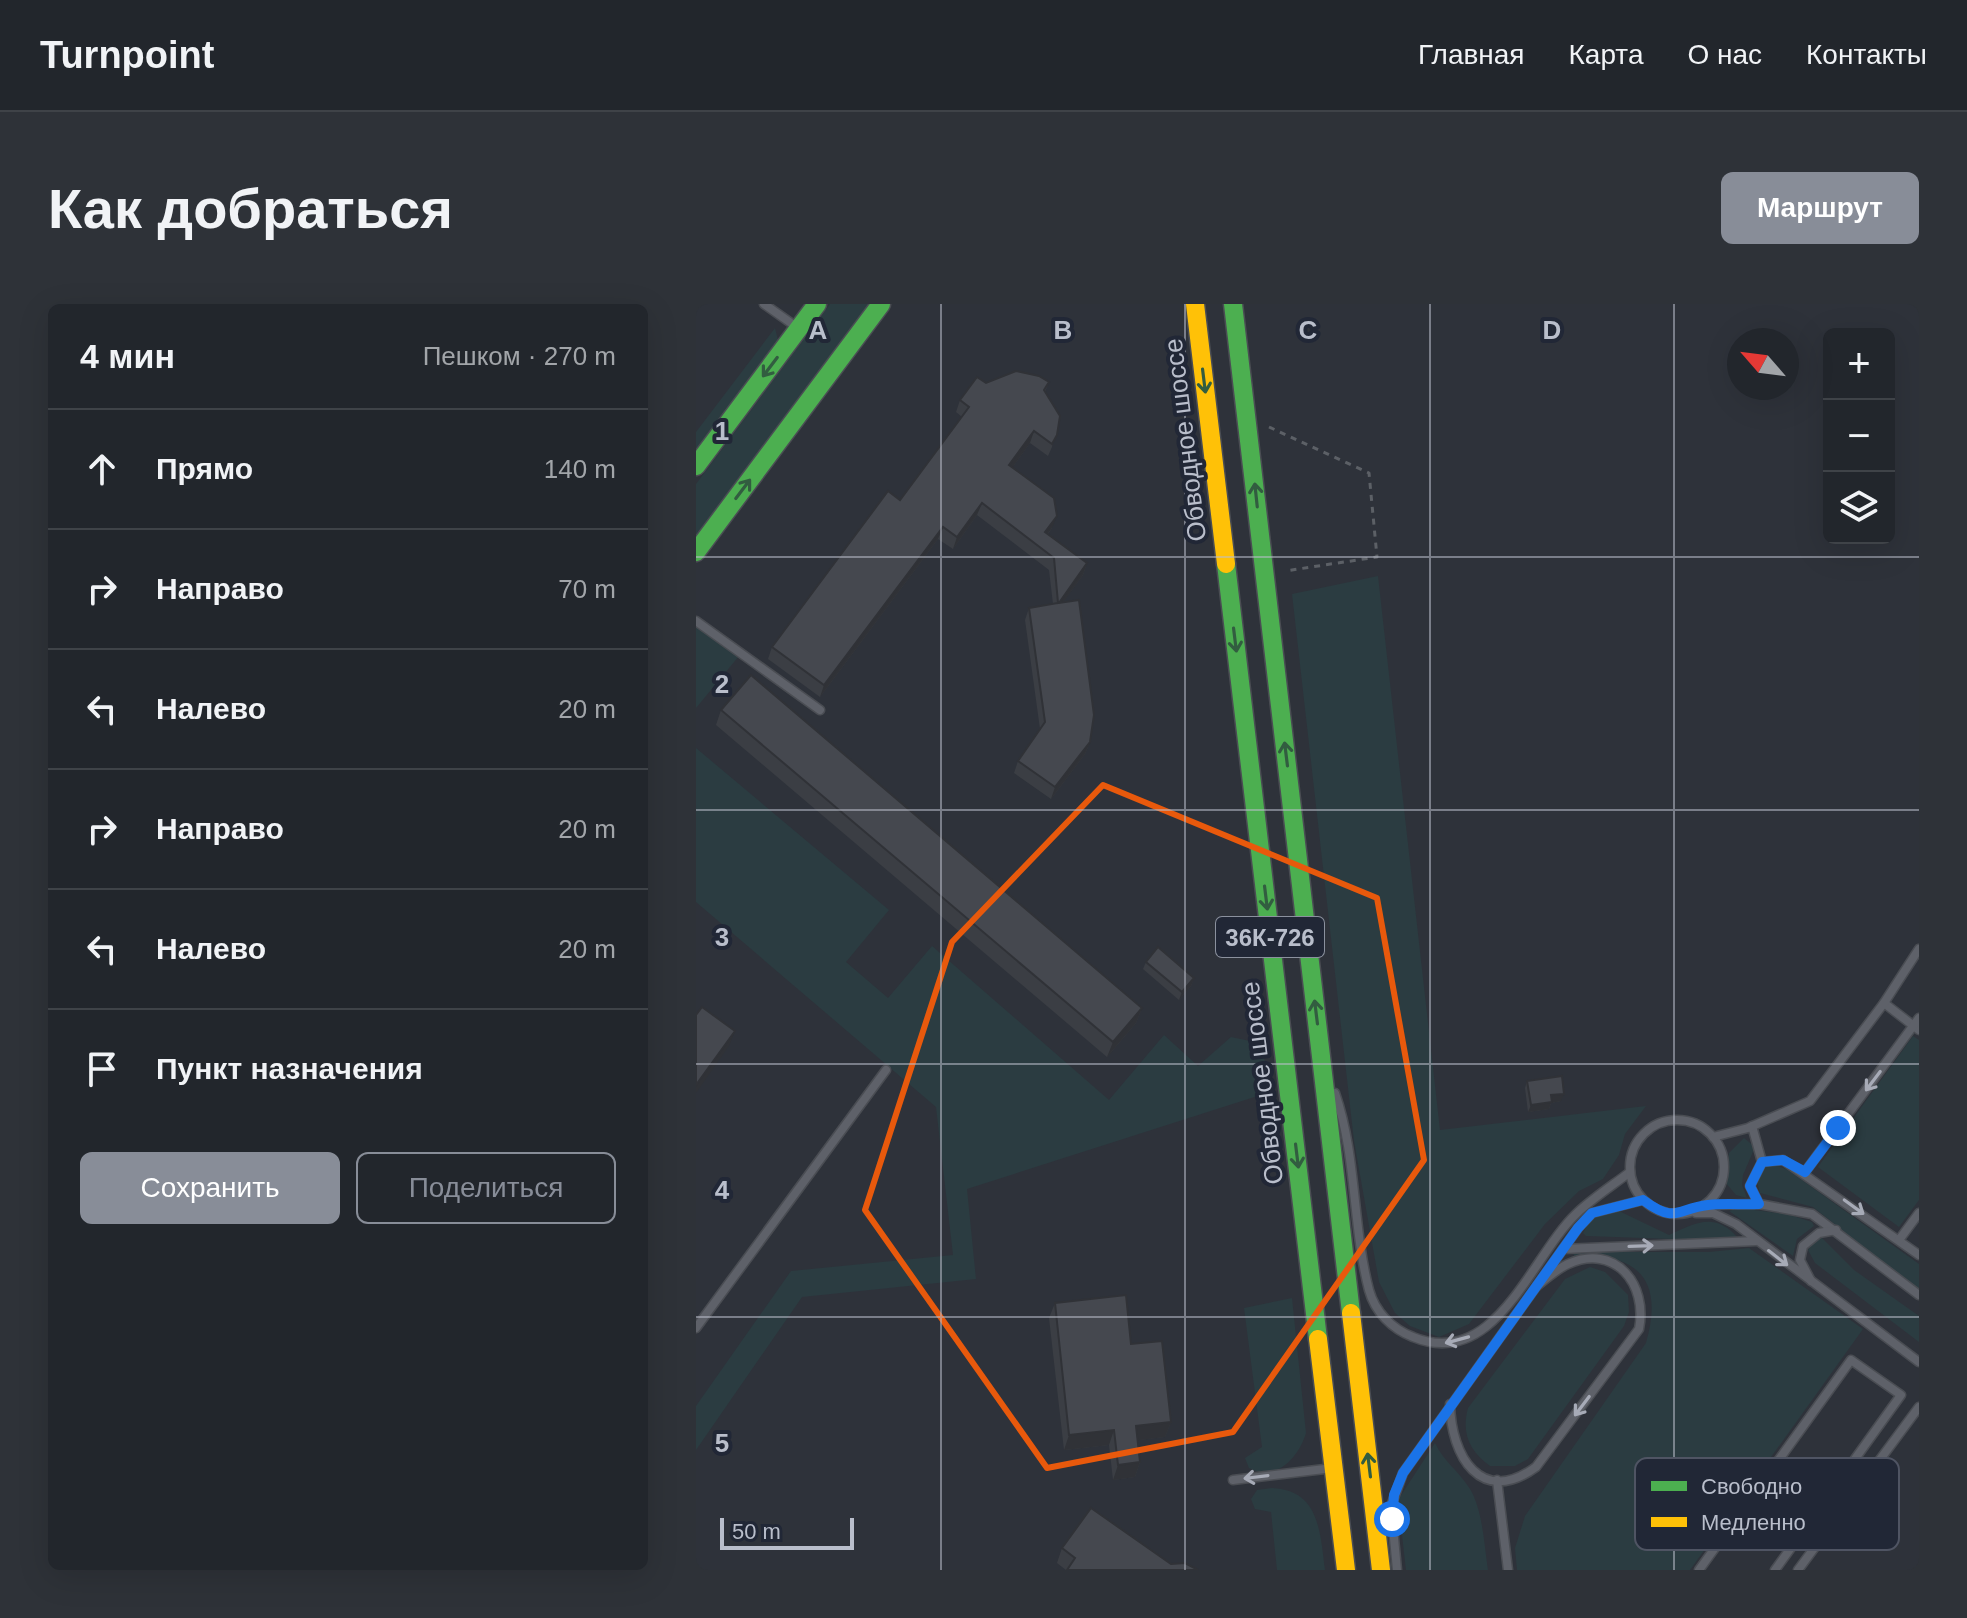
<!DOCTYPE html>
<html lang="ru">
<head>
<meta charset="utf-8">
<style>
	body { margin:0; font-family:Arial,sans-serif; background:#2e3238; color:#f1f3f6 }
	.controls { position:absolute; right:24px; top:24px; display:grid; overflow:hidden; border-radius:12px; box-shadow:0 8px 32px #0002 }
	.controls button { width:72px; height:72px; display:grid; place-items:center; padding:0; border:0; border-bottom:2px solid #3f4348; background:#22262c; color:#f1f3f6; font:40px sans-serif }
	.compass { position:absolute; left:1031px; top:24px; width:72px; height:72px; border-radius:50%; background:#22262c; box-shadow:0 8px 32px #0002; rotate:298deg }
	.scale { position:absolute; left:24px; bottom:20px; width:134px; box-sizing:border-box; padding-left:8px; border:4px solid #b9becb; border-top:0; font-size:22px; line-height:28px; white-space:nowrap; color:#b9becb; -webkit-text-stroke:6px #212736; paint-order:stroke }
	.stop { position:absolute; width:24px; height:24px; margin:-18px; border:6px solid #1a73e8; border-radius:50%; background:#fff }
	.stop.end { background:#1a73e8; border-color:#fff; box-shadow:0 2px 8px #0008 }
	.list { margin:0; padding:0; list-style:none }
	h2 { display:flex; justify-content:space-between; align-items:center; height:104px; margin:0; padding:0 32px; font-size:34px }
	h2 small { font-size:26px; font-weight:400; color:#a2a5a9 }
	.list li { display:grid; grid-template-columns:52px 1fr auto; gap:24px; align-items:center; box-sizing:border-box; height:120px; padding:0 32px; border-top:2px solid #3f4348 }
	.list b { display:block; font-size:30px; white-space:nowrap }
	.list em { font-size:26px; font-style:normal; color:#a2a5a9 }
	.actions { display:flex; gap:16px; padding:24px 32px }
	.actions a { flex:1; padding:18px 0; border:2px solid #888d98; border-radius:12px; text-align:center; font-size:28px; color:#888d98 }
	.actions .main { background:#888d98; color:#fff }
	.icon { flex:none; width:44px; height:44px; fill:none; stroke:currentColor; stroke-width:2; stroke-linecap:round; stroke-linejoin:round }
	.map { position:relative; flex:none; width:1223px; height:1266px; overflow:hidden; border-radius:12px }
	header { display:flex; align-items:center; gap:48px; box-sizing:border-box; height:112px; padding:0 40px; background:#22262c; border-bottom:2px solid #3f4348 }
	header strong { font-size:38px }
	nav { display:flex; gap:44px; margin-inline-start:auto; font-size:28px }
	.intro { display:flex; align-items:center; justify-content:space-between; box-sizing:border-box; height:192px; padding:0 48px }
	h1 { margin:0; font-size:56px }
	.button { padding:20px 36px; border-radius:12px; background:#888d98; color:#fff; font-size:28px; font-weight:700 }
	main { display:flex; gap:48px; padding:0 48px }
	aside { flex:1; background:#22262c; border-radius:12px; box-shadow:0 8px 32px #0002 }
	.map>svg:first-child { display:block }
	.green { fill:#2b3c41 }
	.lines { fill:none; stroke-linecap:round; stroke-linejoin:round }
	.lane-casing { stroke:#4a4d53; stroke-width:11 }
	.fast-casing { stroke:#4a4d53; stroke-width:21 }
	.slow-casing { stroke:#4a4d53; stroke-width:21 }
	.path { stroke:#5c6066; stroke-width:3; stroke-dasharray:6 6; stroke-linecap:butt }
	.lane { stroke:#5e6169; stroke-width:8 }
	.fast { stroke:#4caf50; stroke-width:18 }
	.slow { stroke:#ffc107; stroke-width:18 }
	.wall { fill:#3b3e44 }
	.shaded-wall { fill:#303237 }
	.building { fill:#45484f; stroke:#303237; stroke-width:2 }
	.oneway { stroke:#325d40 }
	.oneway2 { stroke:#a7abb7 }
	.route { stroke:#1a73e8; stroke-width:10 }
	.marked { fill:none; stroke:#e8590c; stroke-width:6; stroke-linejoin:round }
	.grid { fill:none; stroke:#b9becb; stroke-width:2; stroke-opacity:0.55 }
	.labels { text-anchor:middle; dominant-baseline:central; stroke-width:8; stroke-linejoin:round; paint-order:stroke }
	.shield { fill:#212736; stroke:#8b919e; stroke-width:2 }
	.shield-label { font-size:24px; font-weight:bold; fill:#b9becb }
	.street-label { font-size:26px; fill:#b9becb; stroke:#212736 }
	.key { fill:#212736; stroke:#4f5463; stroke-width:2 }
	.key-label { font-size:22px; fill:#b9becb }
	.grid-label { font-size:26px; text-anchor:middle; font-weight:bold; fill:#b9becb; stroke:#212736; stroke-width:8; stroke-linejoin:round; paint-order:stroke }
</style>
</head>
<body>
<header>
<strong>Turnpoint</strong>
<nav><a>Главная</a><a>Карта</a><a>О нас</a><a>Контакты</a></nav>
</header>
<div class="intro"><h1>Как добраться</h1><a class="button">Маршрут</a></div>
<main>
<aside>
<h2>4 мин<small>Пешком · 270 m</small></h2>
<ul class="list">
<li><svg class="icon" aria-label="ahead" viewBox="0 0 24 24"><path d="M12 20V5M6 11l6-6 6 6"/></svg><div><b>Прямо</b></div><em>140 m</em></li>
<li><svg class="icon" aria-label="right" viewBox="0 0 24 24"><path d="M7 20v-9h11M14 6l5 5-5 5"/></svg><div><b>Направо</b></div><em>70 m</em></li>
<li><svg class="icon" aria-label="left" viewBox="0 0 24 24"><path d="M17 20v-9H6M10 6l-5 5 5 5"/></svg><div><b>Налево</b></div><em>20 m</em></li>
<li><svg class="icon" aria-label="right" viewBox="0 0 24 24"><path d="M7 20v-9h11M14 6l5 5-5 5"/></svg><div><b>Направо</b></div><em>20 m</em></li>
<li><svg class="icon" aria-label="left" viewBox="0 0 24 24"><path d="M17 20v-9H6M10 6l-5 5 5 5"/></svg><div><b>Налево</b></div><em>20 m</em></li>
<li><svg class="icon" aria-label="arrive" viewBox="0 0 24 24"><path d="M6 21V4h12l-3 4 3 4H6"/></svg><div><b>Пункт назначения</b></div></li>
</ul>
<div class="actions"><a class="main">Сохранить</a><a>Поделиться</a></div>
</aside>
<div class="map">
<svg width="1223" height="1266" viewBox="0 0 1223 1266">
	<rect width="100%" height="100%" fill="#2e323a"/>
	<g class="green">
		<polygon points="134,0 175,0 0,238 0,180"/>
		<polygon points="79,24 82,36 0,150 0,128"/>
		<polygon points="682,272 744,826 950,802 929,830 923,851 907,875 883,887 849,920 773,1020 743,1033 714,1022 699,1009 683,978 658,837 596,290"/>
		<polygon points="0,321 43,352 0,404"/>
		<polygon points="0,444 193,606 150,658 192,694 236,642 413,796 468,731 502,762 535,733 554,737 568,750 571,789 271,885 280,975 106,993 0,1146 0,1102 95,967 257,951 240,803 0,598"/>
		<polygon points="1217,732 1223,736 1223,896 1203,923 1122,863"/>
		<polygon points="1048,834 1059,843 1047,871 1046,881 1051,894 1040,891 1030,879 1033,849"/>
		<polygon points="1077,860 1092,866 1223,960 1223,987 1117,903 1064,889 1060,874 1069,863"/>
		<polygon points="1042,904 1091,910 1116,918 1118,922 1101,935 1097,952 1033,907"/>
		<path d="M 914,906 L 923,907 L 973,931 C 998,920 1018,907 1041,933 L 1034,937 L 890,932 L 887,929 L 894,916 Z"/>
		<polygon points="1126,934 1158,966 1223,1012 1223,1038 1119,959 1112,946 1120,935"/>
		<path d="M 1053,944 L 1167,1025 L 994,1266 L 821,1266 L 819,1244 L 829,1212 L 950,1039 C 968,977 943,948 879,953 L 876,948 L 1013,948 Z"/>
		<path d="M 894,963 L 909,968 L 932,991 L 933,1008 L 928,1022 L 832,1155 L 819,1162 L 794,1162 C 774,1147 765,1130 772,1104 L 869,975 Z"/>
		<path d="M 596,994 L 610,1129 C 603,1153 580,1179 553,1164 L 549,1154 L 566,1143 L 548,1004 Z"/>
		<path d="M 739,1139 C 748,1158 763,1167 774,1185 C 787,1207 788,1240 792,1266 L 710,1266 L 702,1196 Z"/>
		<path d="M 576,1184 C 624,1186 624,1229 629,1266 L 581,1266 L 575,1208 L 559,1205 L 555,1195 L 561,1186 Z"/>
	</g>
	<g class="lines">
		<defs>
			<g id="lane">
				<polyline points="68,0 102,24"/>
				<polyline points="0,317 124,406"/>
				<polyline points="1188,699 1223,726"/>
				<path d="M 639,789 C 661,852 656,921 673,986 C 679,1008 696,1025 717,1033 C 800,1067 835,952 881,909 C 897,894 917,881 934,868"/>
				<circle cx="981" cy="863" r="47"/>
				<polyline points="1056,822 1066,858"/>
				<polyline points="1017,833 1052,824 1114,797 1188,699 1223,645"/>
				<polyline points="1109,868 1223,714"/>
				<polyline points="1063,900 1054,882 1066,858 1087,856 1223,951"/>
				<polyline points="1008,901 1063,900 1116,910 1223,991"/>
				<polyline points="1000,909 1017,909 1040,920 1223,1058"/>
				<polyline points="1203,936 1223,909"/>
				<polyline points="867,945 1060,937"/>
				<polyline points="1115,977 1104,956 1107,942 1123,929 1140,926"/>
				<polyline points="0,1024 190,766"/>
				<path d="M 754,1100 C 755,1152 785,1203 840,1163 L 943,1025 C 952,980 919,939 872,960 C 861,965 851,974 841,982"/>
				<polyline points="537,1176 637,1164"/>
				<polyline points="801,1176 812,1266"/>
				<polyline points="701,1266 695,1202 707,1169 882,924 896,909 947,896"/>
				<polyline points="1003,1266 1155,1056 1205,1091 1079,1266"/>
				<polyline points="1102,1266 1223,1103"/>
			</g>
			<g id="fast">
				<polyline points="537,0 655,1009"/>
				<polyline points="0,162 121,0"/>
				<polyline points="0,248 185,0"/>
				<polyline points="530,260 622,1035"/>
			</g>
			<g id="slow">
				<polyline points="499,0 530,260"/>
				<polyline points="655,1009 685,1266"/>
				<polyline points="622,1035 650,1266"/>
			</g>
		</defs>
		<use href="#lane" class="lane-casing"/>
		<use href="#fast" class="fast-casing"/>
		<use href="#slow" class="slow-casing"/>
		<polyline class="path" points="573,123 673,169 681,253 589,267"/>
		<use href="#lane" class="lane"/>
		<use href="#fast" class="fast"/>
		<use href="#slow" class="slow"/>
	</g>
	<g class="wall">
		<polygon points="353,78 349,88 364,112 356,143 352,152 334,139 316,164 356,224 352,230 391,259 387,271 367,298 394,438 389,450 355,495 318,469 322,457 344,425 329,316 333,304 357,300 353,266 281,211 257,245 242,235 124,393 72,355 76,343 204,196 266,113 260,108 264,96 290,79"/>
		<polygon points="25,406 446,704 440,719 411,753 20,421"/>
		<polygon points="450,658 498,674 495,682 483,696 447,665"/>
		<polygon points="831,777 865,797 855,799 853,805 832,808 829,784"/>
		<polygon points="359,999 435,1040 475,1118 469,1133 442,1136 444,1158 439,1173 417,1176 413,1141 368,1146 353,1014"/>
		<polygon points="366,1244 475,1260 370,1266 361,1259"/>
	</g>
	<g class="shaded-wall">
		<polygon points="338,127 334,139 309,174 313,161"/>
		<polygon points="286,199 281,211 257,245 261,233"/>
		<polygon points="361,212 356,224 344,240 349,228"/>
		<polygon points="247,223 242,235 124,393 128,381"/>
		<polygon points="391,259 387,271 358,311 363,299"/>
		<polygon points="394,438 389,450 355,495 359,483"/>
		<polygon points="498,674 495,682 483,696 486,688"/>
		<polygon points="446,704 440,719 411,753 417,738"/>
		<polygon points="39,727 33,742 0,789 0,781"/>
		<polygon points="868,790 865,797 855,799 853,805 832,808 835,801 855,791"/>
		<polygon points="475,1118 469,1133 435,1137 440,1122"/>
		<polygon points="418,1126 413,1141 368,1146 373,1131"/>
		<polygon points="444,1158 439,1173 417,1176 422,1161"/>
	</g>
	<g class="building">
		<polygon points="320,67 343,72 353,78 348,86 364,112 361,131 356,140 338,127 313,161 358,194 361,212 349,228 391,259 363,299 383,296 398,411 394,438 359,483 322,457 349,418 333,304 362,299 358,254 286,199 261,233 247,223 128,381 76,343 192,187 204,196 273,103 264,96 281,73 290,79"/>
		<polygon points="55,371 446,704 417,738 25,406"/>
		<polygon points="462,643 498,674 486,688 450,658"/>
		<polygon points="6,703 39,727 0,781 0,711"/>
		<polygon points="866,772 868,790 855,791 856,798 835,801 831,777"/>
		<polygon points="430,991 435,1040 466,1037 475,1118 440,1122 444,1158 422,1161 418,1126 373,1131 359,999"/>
		<polygon points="395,1204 475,1260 489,1259 502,1266 371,1266 379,1254 366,1244"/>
	</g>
	<defs><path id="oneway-shaft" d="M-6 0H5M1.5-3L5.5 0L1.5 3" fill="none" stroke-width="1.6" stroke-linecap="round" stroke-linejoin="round" transform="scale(2)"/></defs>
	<g class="oneway">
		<use href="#oneway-shaft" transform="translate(74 63) rotate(127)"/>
		<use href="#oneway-shaft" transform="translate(508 77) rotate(83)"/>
		<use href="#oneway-shaft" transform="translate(47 185) rotate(-53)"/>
		<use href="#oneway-shaft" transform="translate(560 191) rotate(-96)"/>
		<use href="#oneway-shaft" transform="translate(539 336) rotate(83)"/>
		<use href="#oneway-shaft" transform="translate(590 450) rotate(-97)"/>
		<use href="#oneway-shaft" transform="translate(570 594) rotate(83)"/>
		<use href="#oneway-shaft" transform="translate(620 708) rotate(-97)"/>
		<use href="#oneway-shaft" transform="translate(601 852) rotate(83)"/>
		<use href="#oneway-shaft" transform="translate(673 1161) rotate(-97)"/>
	</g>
	<g class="oneway2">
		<use href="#oneway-shaft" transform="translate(1177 777) rotate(127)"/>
		<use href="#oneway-shaft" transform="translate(1158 903) rotate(36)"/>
		<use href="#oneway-shaft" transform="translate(945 942) rotate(-2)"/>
		<use href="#oneway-shaft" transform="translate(1082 954) rotate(38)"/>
		<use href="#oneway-shaft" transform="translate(761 1036) rotate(165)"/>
		<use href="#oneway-shaft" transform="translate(886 1102) rotate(127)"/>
		<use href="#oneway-shaft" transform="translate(560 1173) rotate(173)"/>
	</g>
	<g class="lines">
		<path class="route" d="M 696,1215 L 698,1191 L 707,1169 L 882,924 L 896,909 L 947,896 C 981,921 981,904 1012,901 C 1029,899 1047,901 1063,900 L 1054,882 L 1066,858 L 1087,856 L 1109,868 L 1142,824"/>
	</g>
	<path class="marked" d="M 407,481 L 681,594 L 728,856 L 537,1128 L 351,1164 L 169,906 L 256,638 Z"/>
	<path class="grid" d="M 245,0 L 245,1266M 489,0 L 489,1266M 734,0 L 734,1266M 978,0 L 978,1266M 0,253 L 1223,253M 0,506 L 1223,506M 0,760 L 1223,760M 0,1013 L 1223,1013"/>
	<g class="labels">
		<rect class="shield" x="520" y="613" width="108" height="40" rx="6"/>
		<g class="shield-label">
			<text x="574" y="633">36К-726</text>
		</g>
		<g class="street-label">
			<text transform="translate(489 136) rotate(-97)">Обводное шоссе</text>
			<text transform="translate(566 779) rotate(-97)">Обводное шоссе</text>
		</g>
	</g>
	<rect x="939" y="1154" width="264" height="92" rx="12" class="key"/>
	<rect x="955" y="1177" width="36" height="10" fill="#4caf50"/>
	<rect x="955" y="1213" width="36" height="10" fill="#ffc107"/>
	<g class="key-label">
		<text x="1005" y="1190">Свободно</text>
		<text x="1005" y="1226">Медленно</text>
	</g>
	<g class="grid-label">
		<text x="122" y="35">A</text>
		<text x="367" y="35">B</text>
		<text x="612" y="35">C</text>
		<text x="856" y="35">D</text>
		<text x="26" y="136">1</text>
		<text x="26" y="389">2</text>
		<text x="26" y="642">3</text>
		<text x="26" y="895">4</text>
		<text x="26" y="1148">5</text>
	</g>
</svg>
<div class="controls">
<button>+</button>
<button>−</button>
<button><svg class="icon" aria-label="layers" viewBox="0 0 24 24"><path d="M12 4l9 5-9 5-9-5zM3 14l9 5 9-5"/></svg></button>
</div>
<svg class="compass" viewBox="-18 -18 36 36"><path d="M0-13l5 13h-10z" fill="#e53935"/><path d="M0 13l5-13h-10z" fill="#a2a5a9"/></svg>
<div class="scale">50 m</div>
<div class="stop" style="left:696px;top:1215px"></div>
<div class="stop end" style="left:1142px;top:824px"></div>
</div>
</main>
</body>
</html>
